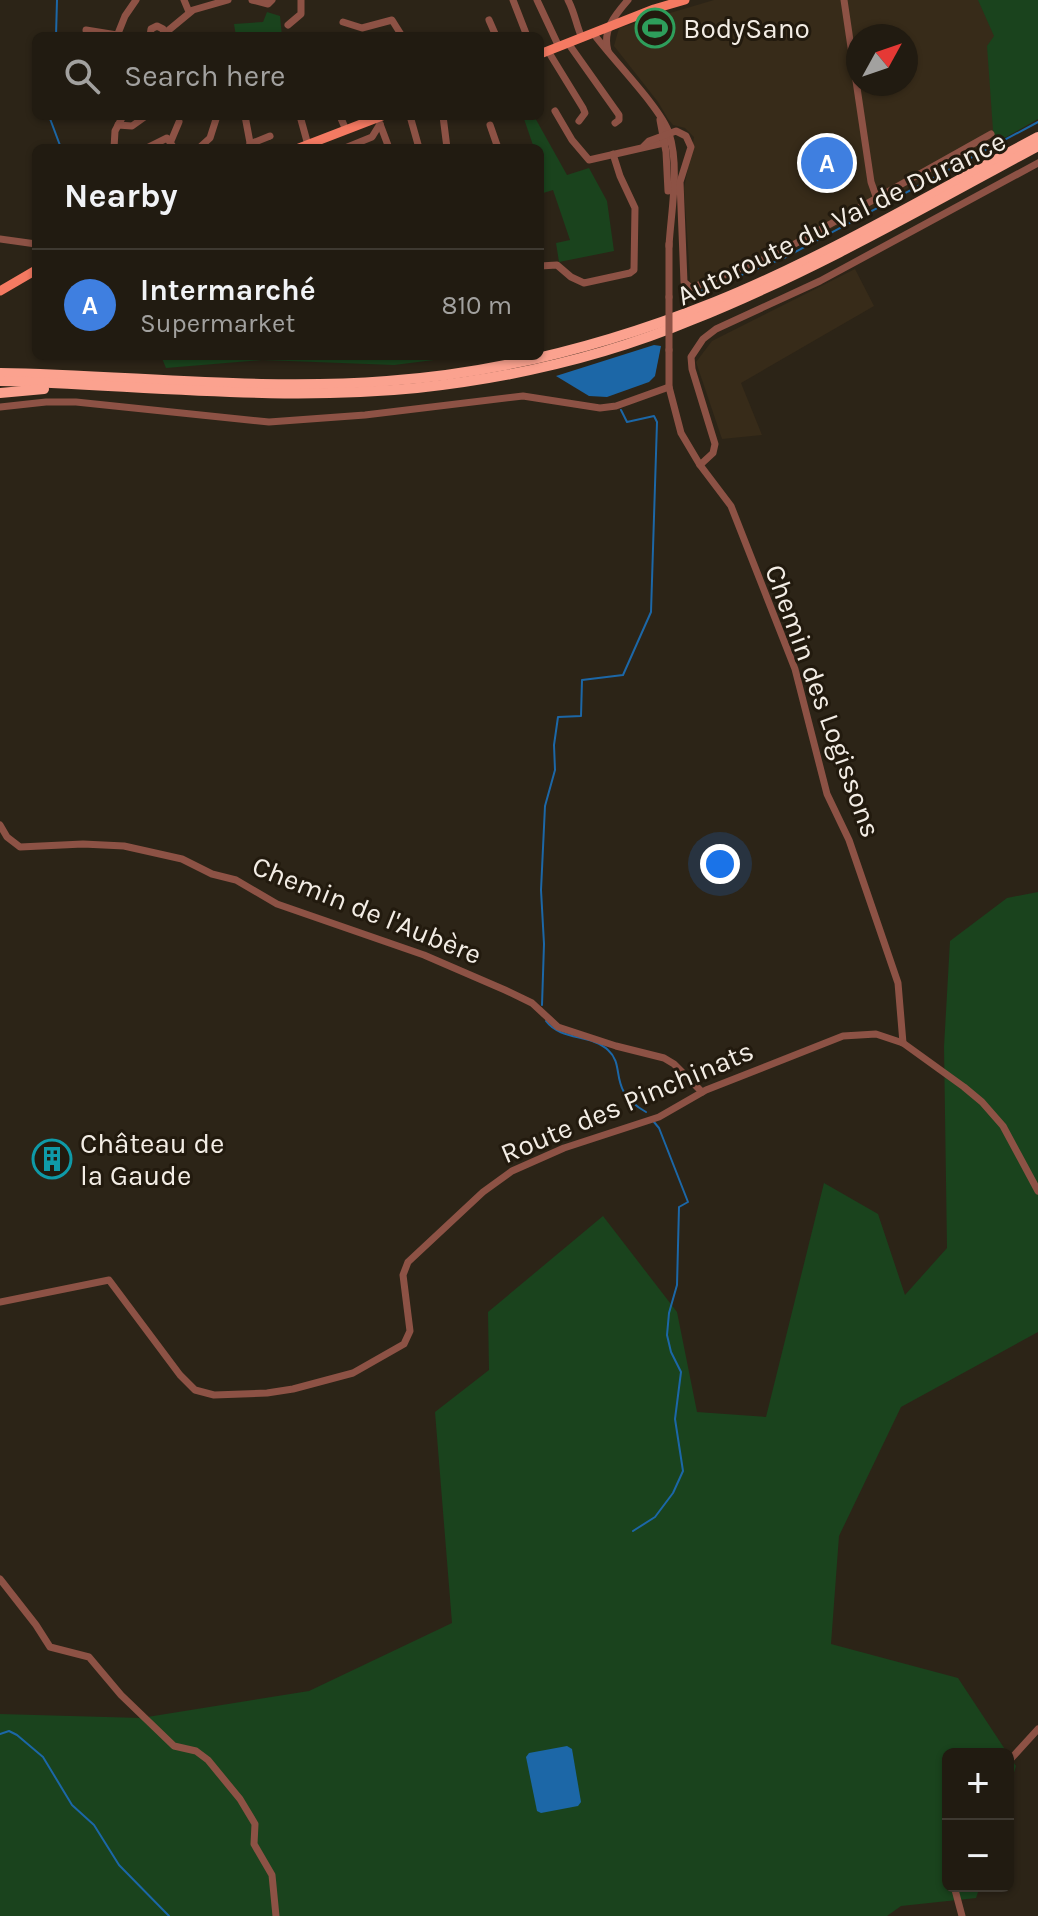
<!DOCTYPE html>
<html lang="en">
<head>
<meta charset="utf-8">
<style>
	body { margin:0; font-family:Karla,sans-serif; background:#2d281f; color:#f1f3f6 }
	.controls { position:absolute; right:24px; bottom:24px; display:grid; overflow:hidden; border-radius:12px; box-shadow:0 2px 6px #0004 }
	.controls button { width:72px; height:72px; display:grid; place-items:center; padding:0; border:0; border-bottom:2px solid #3e3931; background:#211b11; color:#f1f3f6; font:40px sans-serif }
	.compass { position:absolute; left:846px; top:24px; width:72px; height:72px; border-radius:50%; background:#211b11; box-shadow:0 2px 6px #0004; rotate:50deg }
	.you { position:absolute; left:720px; top:864px; width:28px; height:28px; margin:-20px; border:6px solid #fff; border-radius:50%; background:#1a73e8; box-shadow:0 0 0 12px #1a73e833 }
	.badge { display:grid; place-items:center; width:52px; height:52px; border-radius:50%; background:#c1be40; color:#fff; font-size:26px; font-weight:700 }
	.pin { position:absolute; translate:-50% -50%; border:4px solid #fff; box-shadow:0 2px 8px #0006 }
	.list { margin:0; padding:0; list-style:none }
	h2 { display:flex; justify-content:space-between; align-items:center; height:104px; margin:0; padding:0 32px; font-size:34px }
	h2 small { font-size:26px; font-weight:400; color:#a2a19f }
	.list li { display:grid; grid-template-columns:52px 1fr auto; gap:24px; align-items:center; box-sizing:border-box; height:112px; padding:0 32px; border-top:2px solid #3e3931 }
	.list b { display:block; font-size:30px; white-space:nowrap }
	.list p { margin:0; font-size:26px; white-space:nowrap; color:#a2a19f }
	.list em { font-size:26px; font-style:normal; color:#a2a19f }
	.icon { flex:none; width:44px; height:44px; fill:none; stroke:currentColor; stroke-width:2; stroke-linecap:round; stroke-linejoin:round }
	.map { position:relative; flex:none; width:1038px; height:1916px; overflow:hidden }
	.search { position:absolute; background:#211b11; box-shadow:0 2px 6px #0004; left:32px; top:32px; width:512px; height:88px; display:flex; align-items:center; gap:20px; box-sizing:border-box; padding:0 28px; border-radius:12px; color:#a2a19f; font-size:30px }
	.panel { position:absolute; background:#211b11; box-shadow:0 2px 6px #0004; left:32px; top:144px; width:512px; height:216px; border-radius:12px }
	.map>svg:first-child { display:block }
	.built { fill:#372b19; fill-rule:evenodd }
	.green { fill:#1a431d }
	.water { fill:#1c67a7 }
	.lines { fill:none; stroke-linecap:round; stroke-linejoin:round }
	.stream { stroke:#1c67a7; stroke-width:2 }
	.minor { stroke:#8d5245; stroke-width:7 }
	.major { stroke:#f57a62; stroke-width:9 }
	.highway { stroke:#fba28f; stroke-width:10 }
	.minor-bridge { stroke:#8d5245; stroke-width:7 }
	.labels { text-anchor:middle; dominant-baseline:central; stroke-width:6; stroke-linejoin:round; paint-order:stroke }
	.poi-label { font-size:28px; fill:#f3ede5; stroke:#221a0e; text-anchor:start }
	.street-label { font-size:28px; fill:#f3ede5; stroke:#221a0e }
</style>
</head>
<body>
<div class="map">
<svg width="1038" height="1916" viewBox="0 0 1038 1916">
	<rect width="100%" height="100%" fill="#2c2417"/>
	<g class="built">
		<path d="M 714,0 L 1038,0 L 1002,136 L 872,208 L 761,265 L 691,293 L 684,188 L 694,137 L 685,128 L 673,125 L 668,119 L 658,102 L 614,46 L 619,28 ZM 858,36 L 906,36 L 906,84 L 858,84 Z"/>
		<polygon points="855,269 874,306 741,383 762,435 722,439 696,362 712,341"/>
	</g>
	<g class="green">
		<polygon points="978,0 1038,0 1038,119 994,144 987,46 994,36"/>
		<polygon points="267,12 280,16 282,36 236,36 234,24 263,22"/>
		<polygon points="523,116 534,116 567,175 589,168 607,201 614,251 559,262 556,243 570,240 553,190 540,194 540,148 534,148"/>
		<polygon points="161,356 435,356 434,360 394,365 262,360 166,368"/>
		<polygon points="1038,892 1038,1332 901,1407 839,1536 831,1644 958,1678 1016,1766 1008,1792 1008,1754 948,1754 948,1886 980,1886 976,1898 901,1906 887,1916 0,1916 0,1714 141,1718 309,1691 452,1623 435,1412 489,1370 488,1312 603,1216 677,1312 697,1412 766,1417 824,1183 878,1214 905,1295 947,1248 944,1047 950,941 1007,898"/>
	</g>
	<g class="water">
		<polygon points="654,345 661,346 655,376 649,382 607,397 589,396 556,376"/>
		<polygon points="567,1746 572,1749 581,1802 578,1806 541,1813 537,1811 526,1757 529,1753"/>
	</g>
	<g class="lines">
		<g class="stream">
			<polyline points="56,36 57,0"/>
			<polyline points="49,116 61,148"/>
			<polyline points="681,299 784,258 1038,122"/>
			<polyline points="542,1005 544,944 541,890 545,806 555,770 554,745 558,717 581,716 582,680 623,675 651,612 657,422 654,416 627,422 621,410"/>
			<path d="M 546,1021 C 561,1041 591,1034 608,1050 C 627,1067 606,1089 646,1112"/>
			<polyline points="633,1531 655,1517 673,1493 683,1471 675,1419 681,1372 671,1352 667,1335 669,1313 677,1285 679,1207 688,1202 659,1128 654,1122"/>
			<polyline points="0,1734 9,1731 17,1735 43,1757 72,1805 94,1825 119,1865 169,1916"/>
		</g>
		<g class="minor">
			<polyline points="184,0 189,12"/>
			<polyline points="252,0 268,4 272,0"/>
			<polyline points="513,0 527,36"/>
			<polyline points="537,0 559,47"/>
			<path d="M 568,0 C 575,13 576,25 582,38"/>
			<polyline points="844,0 871,182 877,199"/>
			<polyline points="489,20 496,36"/>
			<polyline points="343,22 362,28 392,20 402,36"/>
			<polyline points="288,25 301,14 301,0"/>
			<polyline points="86,30 117,35"/>
			<path d="M 593,33 C 611,58 661,108 669,133 C 680,167 671,211 669,246"/>
			<polyline points="164,34 193,10 228,0"/>
			<polyline points="117,36 125,16 136,0"/>
			<polyline points="150,36 151,29 157,26 163,29 164,35"/>
			<polyline points="568,43 619,115 619,120 615,123"/>
			<polyline points="548,51 583,108 585,113 579,121"/>
			<path d="M 608,51 C 602,30 615,15 628,0"/>
			<polyline points="555,111 572,140 589,160 668,142"/>
			<polyline points="245,116 251,148"/>
			<polyline points="300,116 308,145"/>
			<polyline points="340,116 346,130"/>
			<polyline points="410,116 419,148"/>
			<polyline points="443,116 447,148"/>
			<polyline points="660,120 666,152 668,191"/>
			<polyline points="380,124 389,148"/>
			<polyline points="118,125 132,126 146,116"/>
			<polyline points="490,125 498,148"/>
			<polyline points="171,141 179,122"/>
			<polyline points="250,144 270,136"/>
			<polyline points="644,146 649,141 676,131 686,136 691,147 680,182 684,282 691,288 775,255 991,134"/>
			<polyline points="114,148 115,131 123,116"/>
			<polyline points="147,148 167,138 174,148"/>
			<polyline points="199,148 210,138 217,116"/>
			<polyline points="345,148 372,137 380,124"/>
			<polyline points="0,239 36,244"/>
			<polyline points="540,266 557,265 571,277 584,283 630,273 634,270 635,208 620,176 613,154"/>
			<polyline points="669,297 669,244"/>
			<polyline points="669,350 669,387 681,433 700,465 731,506 795,669 827,794 849,840 898,983 903,1043"/>
			<polyline points="0,407 46,402 76,402 269,422 365,415 523,396 600,408 616,406 669,387"/>
			<polyline points="700,465 713,453 715,444 692,369 691,357 703,339 716,329 820,281 1038,163"/>
			<polyline points="0,825 7,837 20,847 83,844 124,846 182,859 212,874 236,880 277,904 424,955 505,990 532,1003 558,1027 616,1046 664,1058 674,1064 702,1092"/>
			<polyline points="0,1302 109,1280 180,1375 195,1390 214,1395 267,1393 293,1389 353,1373 404,1344 410,1331 403,1275 408,1262 483,1192 512,1171 564,1148 659,1117 706,1090 843,1036 876,1034 903,1043 964,1087 982,1102 1003,1126 1038,1191"/>
			<polyline points="0,1579 36,1625 50,1647 89,1657 121,1695 174,1746 196,1751 208,1760 240,1799 255,1824 254,1844 272,1875 276,1916"/>
			<polyline points="1008,1762 1038,1729"/>
			<polyline points="954,1886 962,1916"/>
		</g>
		<g class="major">
			<polyline points="540,54 654,9 685,0"/>
			<polyline points="299,148 382,116"/>
			<polyline points="0,291 36,270"/>
		</g>
		<g class="highway">
			<path d="M 0,373 C 129,375 258,391 387,381 C 500,373 610,344 715,302 C 824,258 934,192 1038,137"/>
			<path d="M 0,381 C 139,385 278,402 417,388 C 510,378 606,356 692,320 C 812,272 925,207 1038,146"/>
			<polyline points="0,393 44,389"/>
		</g>
		<polyline class="minor-bridge" points="669,350 669,297"/>
	</g>
	<defs>
		<symbol id="stadium-ring" viewBox="-11 -11 22 22"><circle r="9.5" fill="#221a0e" stroke="#2e9e5b" stroke-width="1.5"/><path d="M0-5a6.5 5 0 1 0 0 10a6.5 5 0 1 0 0-10ZM-3.5-1.8h7v3.6h-7Z" fill="#2e9e5b"/></symbol>
		<symbol id="building-ring" viewBox="-11 -11 22 22"><circle r="9.5" fill="#221a0e" stroke="#0f9aa8" stroke-width="1.5"/><path d="M-4-6H4V6H1V3H-1V6H-4ZM-2.5-4.3h1.7v1.8h-1.7ZM.8-4.3h1.7v1.8H.8ZM-2.5-1h1.7V.8h-1.7ZM.8-1h1.7V.8H.8Z" fill="#0f9aa8"/></symbol>
	</defs>
	<g fill-rule="evenodd">
		<use href="#stadium-ring" x="633" y="6" width="44" height="44"/>
		<use href="#building-ring" x="30" y="1137" width="44" height="44"/>
	</g>
	<g class="labels">
		<g class="poi-label">
			<text x="683" y="28">BodySano</text>
			<text x="80" y="1143">Château de<tspan x="80" dy="32">la Gaude</tspan></text>
		</g>
		<g class="street-label">
			<text transform="translate(841 218) rotate(-26)">Autoroute du Val de Durance</text>
			<text transform="translate(823 701) rotate(70)">Chemin des Logissons</text>
			<text transform="translate(367 910) rotate(22)">Chemin de l'Aubère</text>
			<text transform="translate(627 1102) rotate(-23)">Route des Pinchinats</text>
		</g>
	</g>
</svg>
<div class="controls">
<button>+</button>
<button>−</button>
</div>
<svg class="compass" viewBox="-18 -18 36 36"><path d="M0-13l5 13h-10z" fill="#e53935"/><path d="M0 13l5-13h-10z" fill="#a2a19f"/></svg>
<div class="you"></div>
<div class="pin badge" style="left:827px;top:163px;background:#3f7fe0">A</div>
<div class="search"><svg class="icon" aria-label="search" viewBox="0 0 24 24"><circle cx="10" cy="10" r="6"/><path d="M15 15l6 6"/></svg>Search here</div>
<section class="panel">
<h2>Nearby<small></small></h2>
<ul class="list">
<li><span class="badge" style="background:#3f7fe0">A</span><div><b>Intermarché</b><p>Supermarket</p></div><em>810 m</em></li>
</ul>
</section>
</div>
</body>
</html>
